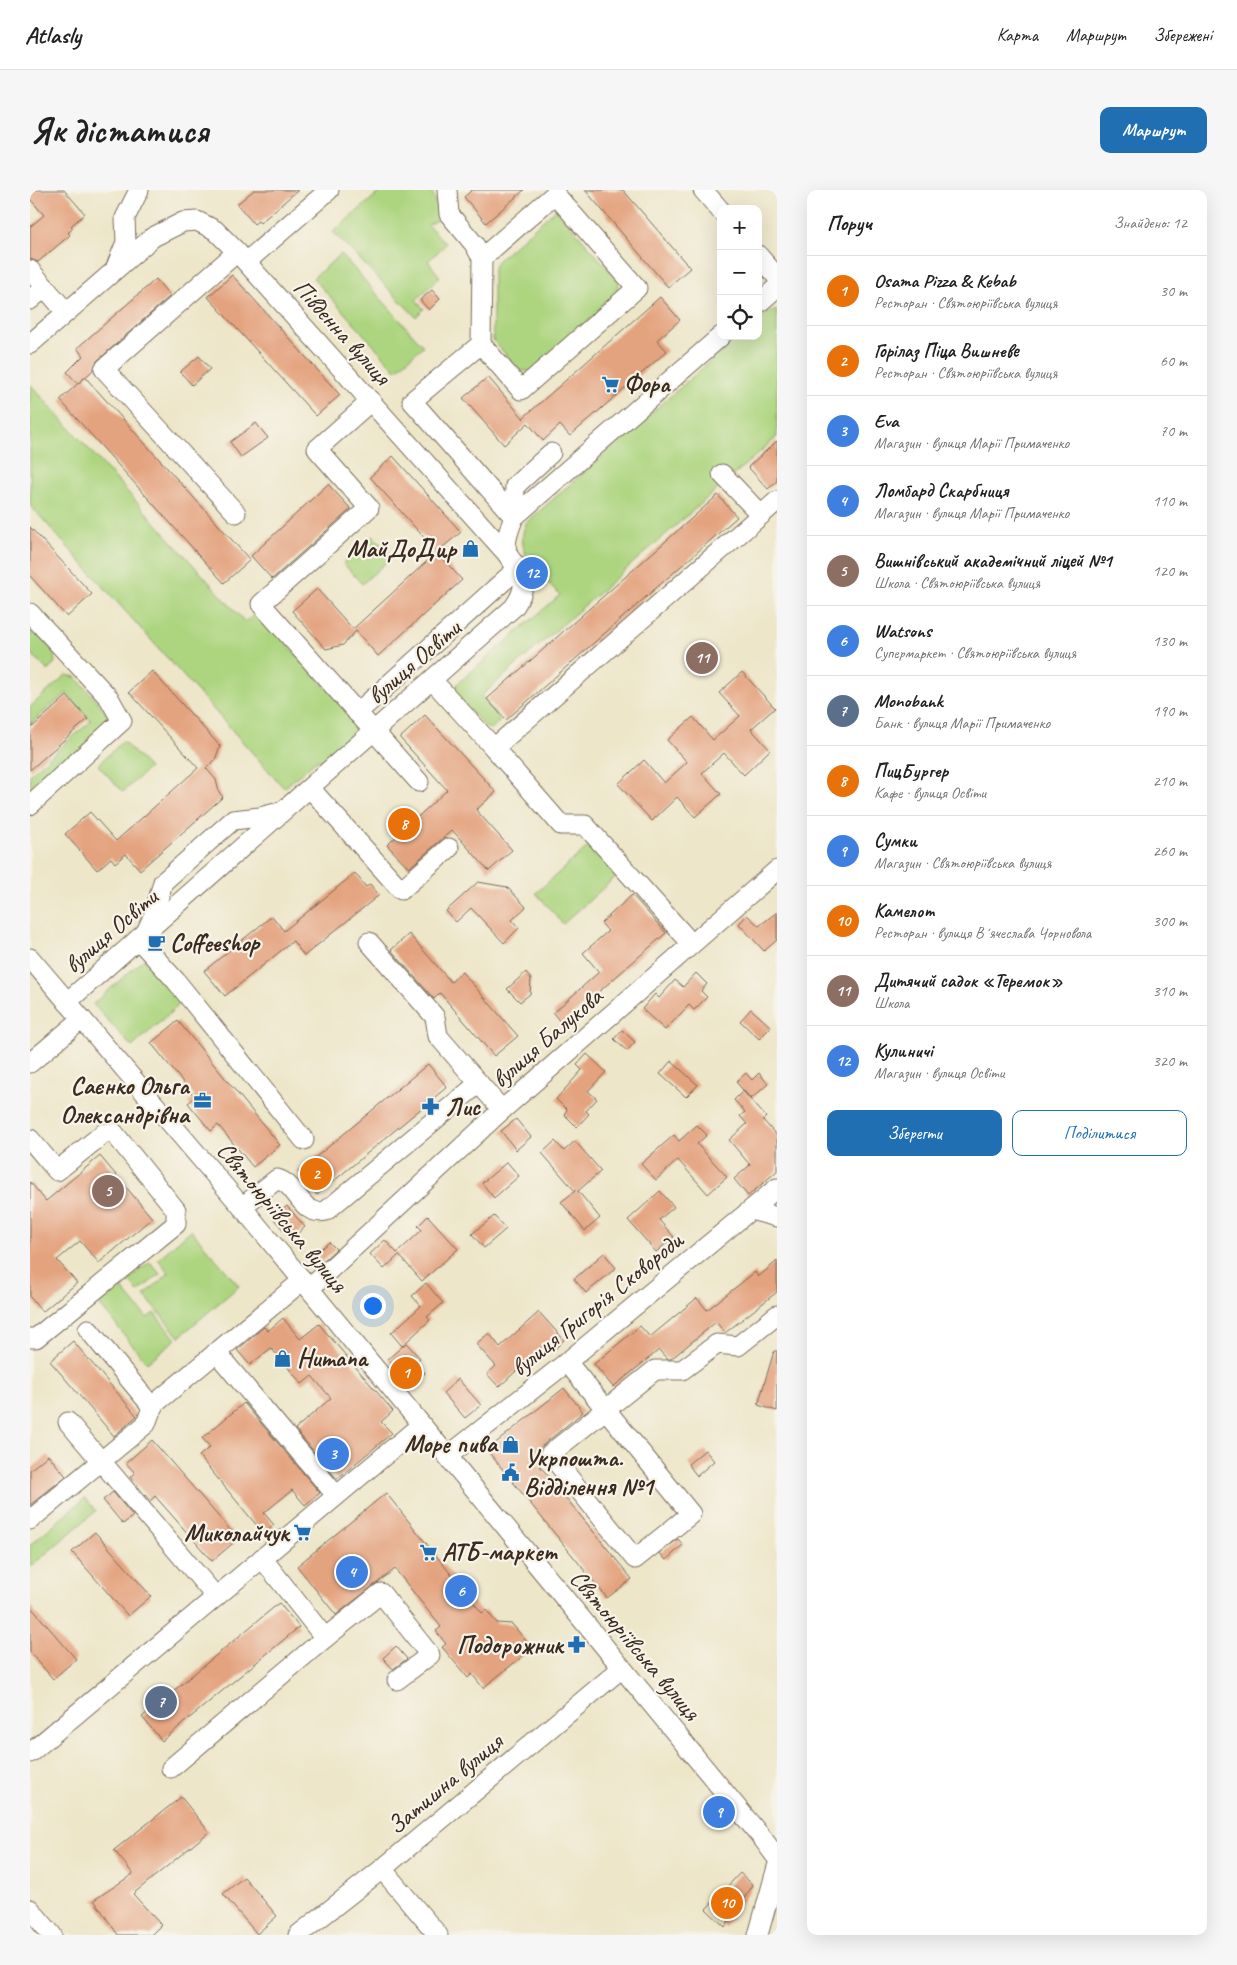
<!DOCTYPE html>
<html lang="uk">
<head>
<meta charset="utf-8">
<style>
	body { margin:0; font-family:Caveat,sans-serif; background:#f6f6f6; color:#222 }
	.controls { position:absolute; right:15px; top:15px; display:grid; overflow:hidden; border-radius:10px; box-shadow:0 5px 20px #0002 }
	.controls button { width:45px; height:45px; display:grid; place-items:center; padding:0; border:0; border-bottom:1px solid #e0e0e0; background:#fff; color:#222; font:25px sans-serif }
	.you { position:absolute; left:342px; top:1115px; width:18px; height:18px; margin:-12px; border:4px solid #fff; border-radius:50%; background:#1a73e8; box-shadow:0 0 0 8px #1a73e833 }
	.badge { display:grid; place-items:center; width:32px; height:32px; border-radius:50%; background:#1f6fb2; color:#fff; font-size:16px; font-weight:700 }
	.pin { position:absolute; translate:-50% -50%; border:2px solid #fff; box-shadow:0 1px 5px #0006 }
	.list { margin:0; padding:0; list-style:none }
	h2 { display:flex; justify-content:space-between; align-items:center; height:65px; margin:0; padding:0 20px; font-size:21px }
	h2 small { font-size:16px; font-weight:400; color:#767676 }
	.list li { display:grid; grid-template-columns:32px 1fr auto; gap:15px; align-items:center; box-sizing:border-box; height:70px; padding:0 20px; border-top:1px solid #e0e0e0 }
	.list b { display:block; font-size:19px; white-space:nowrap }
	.list p { margin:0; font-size:16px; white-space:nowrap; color:#767676 }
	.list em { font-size:16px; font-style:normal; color:#767676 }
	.actions { display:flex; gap:10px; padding:15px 20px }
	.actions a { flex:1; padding:11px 0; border:1px solid #1f6fb2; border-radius:10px; text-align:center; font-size:18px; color:#1f6fb2 }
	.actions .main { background:#1f6fb2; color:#fff }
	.icon { flex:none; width:28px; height:28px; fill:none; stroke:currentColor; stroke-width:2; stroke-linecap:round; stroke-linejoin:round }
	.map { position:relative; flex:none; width:747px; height:1745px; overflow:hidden; border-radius:10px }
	header { display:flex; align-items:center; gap:30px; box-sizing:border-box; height:70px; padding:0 25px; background:#fff; border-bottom:1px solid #e0e0e0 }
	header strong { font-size:24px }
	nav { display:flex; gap:28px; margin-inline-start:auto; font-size:18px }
	.intro { display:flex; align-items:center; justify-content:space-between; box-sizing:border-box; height:120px; padding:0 30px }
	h1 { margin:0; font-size:35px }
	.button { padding:12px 22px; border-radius:10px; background:#1f6fb2; color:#fff; font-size:18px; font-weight:700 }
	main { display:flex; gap:30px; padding:0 30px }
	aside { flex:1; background:#fff; border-radius:10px; box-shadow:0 5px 20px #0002 }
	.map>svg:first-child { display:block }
	.green { fill:#add580; stroke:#74804f }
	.building { fill:#e4a37f }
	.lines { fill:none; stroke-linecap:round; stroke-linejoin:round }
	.minor-casing { stroke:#796c5a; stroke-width:21 }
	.minor { stroke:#fff; stroke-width:19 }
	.labels { text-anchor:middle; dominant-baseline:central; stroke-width:4.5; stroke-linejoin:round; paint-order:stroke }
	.street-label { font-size:25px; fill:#3b2a1e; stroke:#f7f3e8 }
	.poi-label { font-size:25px; font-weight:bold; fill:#3b2a1e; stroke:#f7f3e8; text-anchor:start }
</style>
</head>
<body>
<header>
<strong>Atlasly</strong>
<nav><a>Карта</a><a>Маршрут</a><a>Збережені</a></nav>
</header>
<div class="intro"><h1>Як дістатися</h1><a class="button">Маршрут</a></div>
<main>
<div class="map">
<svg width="747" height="1745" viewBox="0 0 747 1745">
	<rect width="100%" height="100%" fill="#f7f3e8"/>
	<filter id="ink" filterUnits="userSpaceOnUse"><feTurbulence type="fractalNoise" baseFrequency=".02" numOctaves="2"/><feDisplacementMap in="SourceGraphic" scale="10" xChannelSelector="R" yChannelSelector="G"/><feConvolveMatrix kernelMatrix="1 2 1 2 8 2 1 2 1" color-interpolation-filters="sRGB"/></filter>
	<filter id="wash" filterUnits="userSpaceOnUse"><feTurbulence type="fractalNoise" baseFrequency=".0096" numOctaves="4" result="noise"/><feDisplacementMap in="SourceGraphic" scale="20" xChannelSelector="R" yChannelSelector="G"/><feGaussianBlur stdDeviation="1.12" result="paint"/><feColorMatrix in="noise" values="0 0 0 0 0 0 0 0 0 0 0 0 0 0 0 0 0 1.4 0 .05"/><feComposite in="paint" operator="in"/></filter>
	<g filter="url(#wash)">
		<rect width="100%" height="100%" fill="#ede6c9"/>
		<g class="green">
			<polygon points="352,0 401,0 412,27 398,35 416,54 398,71 410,87 386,110 394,119 386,127 303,42"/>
			<polygon points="526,19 589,91 585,107 502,181 490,181 463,150 463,80 467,71"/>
			<polygon points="311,64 393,156 366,180 283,88"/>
			<path d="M 747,120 L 747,247 L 451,506 L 471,530 L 461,539 L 455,537 L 427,506 L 425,501 L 427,494 L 530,405 C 510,383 483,365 496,333 L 709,146 L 728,146 L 728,129 L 738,123 Z"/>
			<polygon points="0,194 215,432 228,422 326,530 326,547 301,570 285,571 254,598 0,315"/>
			<polygon points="343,346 362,367 332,394 313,373"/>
			<polygon points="4,442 23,460 25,472 18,481 0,462 0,443"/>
			<polygon points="36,485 46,487 77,523 80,528 79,534 0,605 0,584 61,531 37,503 0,534 0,517"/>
			<polygon points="93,551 119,578 93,602 68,575"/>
			<polygon points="563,652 590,683 533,734 506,703"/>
			<polygon points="114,769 152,812 102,857 63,814"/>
			<polygon points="161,1040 209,1096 149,1147 114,1105 139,1083 128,1069"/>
			<polygon points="120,1072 130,1084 108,1102 98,1090"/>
			<polygon points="90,1096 117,1128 124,1123 146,1149 117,1173 69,1114"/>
			<polygon points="55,1308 66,1321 0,1377 0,1355"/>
		</g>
		<g id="blocks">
			<g class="building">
				<polygon points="0,0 34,0 55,24 41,36 43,38 38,43 40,45 8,72 0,69 0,37 14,25 0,9"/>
				<polygon points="224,0 268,0 230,33 228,31 224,34 207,14"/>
				<polygon points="442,0 494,0 456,33 434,7"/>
				<polygon points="555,0 593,0 660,78 638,97"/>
				<polygon points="202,85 310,205 286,226 178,107"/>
				<polygon points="126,89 140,106 67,171 63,180 48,194 37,182 53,166 47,158"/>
				<polygon points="402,100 410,109 399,120 390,110"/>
				<polygon points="630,107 650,130 627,150 637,161 540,246 530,235 513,251 498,233 474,255 433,208 458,187 494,229 493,228"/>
				<polygon points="169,166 180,179 162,195 150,182"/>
				<polygon points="55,187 220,370 194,393 30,210"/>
				<polygon points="226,233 238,248 211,267 200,252"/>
				<polygon points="747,251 747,291 738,299 718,277"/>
				<polygon points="363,266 431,342 407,362 340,287"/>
				<polygon points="298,294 321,319 242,389 221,366"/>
				<polygon points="688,305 707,327 476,530 457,509"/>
				<polygon points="0,337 62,404 37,427 0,386"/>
				<polygon points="407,362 432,390 348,466 326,441 313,455 296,459 262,421 287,399 323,439"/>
				<polygon points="122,481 190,556 185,570 176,578 186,590 189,602 193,607 110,680 96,664 85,673 81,668 67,680 35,644 60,622 86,651 168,578 99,502"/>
				<polygon points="712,482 745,518 721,539 740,560 714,585 694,563 672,583 691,604 665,627 647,607 622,631 588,594 614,570 634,593 657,572 637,550 663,527 683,550 710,526 689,503"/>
				<polygon points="37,506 58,529 0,580 0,539"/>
				<polygon points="395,525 466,602 446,620 482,660 459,681 422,640 379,678 357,655 417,600 370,548"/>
				<polygon points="325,683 336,697 340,694 349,705 274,766 263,751 195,806 174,781 242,726 254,741"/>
				<polygon points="448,692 477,697 496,717 482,730 489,738 474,753 441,718 426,732 416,721"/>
				<polygon points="602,705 636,743 532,834 523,823 569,782 553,763 578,741 571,733"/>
				<polygon points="747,722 747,750 734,761 709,734 717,725 729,736"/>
				<polygon points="379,744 421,792 432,782 488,846 464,866 410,803 404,809 361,760"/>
				<polygon points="496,782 501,789 500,804 490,812 477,799"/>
				<polygon points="666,783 677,794 671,801 677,807 664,820 659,815 635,840 612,819 625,804 629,808 645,790 653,797"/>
				<polygon points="721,819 741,837 729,849 710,831"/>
				<polygon points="148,831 250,955 223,977 188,935 181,941 158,913 165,907 121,853"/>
				<polygon points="592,840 605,852 597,861 584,849"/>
				<polygon points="557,864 576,882 558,901 567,909 556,921 559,924 547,937 534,924 537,920 526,909 552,880 547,875"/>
				<polygon points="641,871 668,895 656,907 630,884"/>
				<polygon points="398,874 417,897 287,1005 268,982"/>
				<polygon points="716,883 722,890 729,883 738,894 721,909 706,892"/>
				<polygon points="713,901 736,927 733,930 747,946 747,981 718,1006 704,989 720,975 699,950 717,934 710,926 715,922 704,910"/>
				<polygon points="486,929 501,947 486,960 471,941"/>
				<polygon points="667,935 677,945 667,954 697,987 678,1004 648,970 626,990 611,974 644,945 649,951"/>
				<polygon points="525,951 534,961 545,951 571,981 548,1001 570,1028 555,1041 531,1012 545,1001 512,963"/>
				<polygon points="70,966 122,1028 69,1073 50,1051 27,1070 47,1093 12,1122 0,1107 0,992 16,1011"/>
				<polygon points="477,972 489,986 464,1008 452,993"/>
				<polygon points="630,1001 644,1017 629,1030 644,1047 626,1062 598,1030"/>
				<polygon points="257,1016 275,1037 261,1049 243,1028"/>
				<polygon points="398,1026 428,1059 392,1091 369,1065 354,1079 340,1064 355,1050 367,1063 392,1040 388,1036"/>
				<polygon points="464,1026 476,1039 454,1058 442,1044"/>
				<polygon points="299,1052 306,1059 293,1071 286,1063"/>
				<polygon points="574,1063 586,1078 556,1103 544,1089"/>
				<polygon points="747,1071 747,1102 695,1143 686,1132 641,1169 637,1169 629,1160 583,1197 564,1174 610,1136 620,1147 667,1108 677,1120 725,1082 728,1087"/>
				<polygon points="396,1093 413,1113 397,1127 400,1130 372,1156 361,1143 391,1116 382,1106"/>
				<polygon points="509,1122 534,1150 522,1162 515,1154 469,1197 457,1184 466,1176 446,1154 459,1143 470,1157"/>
				<polygon points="253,1128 270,1149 289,1134 363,1221 351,1232 362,1243 307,1289 265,1239 301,1208 282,1186 272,1194 241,1158 220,1175 207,1160 234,1137 238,1141"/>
				<polygon points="43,1151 107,1226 84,1246 20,1171"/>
				<polygon points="376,1153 390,1168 386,1172 395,1183 382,1196 358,1169"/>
				<polygon points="744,1161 747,1161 747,1221 728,1215"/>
				<polygon points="428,1189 451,1215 435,1228 413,1203"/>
				<polygon points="534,1198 553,1222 501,1265 602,1389 577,1408 457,1260"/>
				<polygon points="214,1213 290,1303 275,1315 262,1300 234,1323 244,1335 234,1344 169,1266 180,1257 172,1248"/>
				<polygon points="122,1250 208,1349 182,1371 125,1306 120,1311 100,1287 105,1283 96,1273"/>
				<polygon points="675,1260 684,1271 667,1286 658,1274"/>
				<polygon points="18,1265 36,1286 0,1315 0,1280"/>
				<polygon points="83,1302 103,1326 93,1334 73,1310"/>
				<polygon points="356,1303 452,1423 456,1420 467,1433 482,1434 498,1453 499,1461 453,1498 442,1484 438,1488 412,1457 416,1454 406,1441 411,1437 365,1379 306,1425 267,1376"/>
				<polygon points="65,1342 121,1406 98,1426 42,1362"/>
				<polygon points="648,1349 653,1355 636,1370 630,1363"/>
				<polygon points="249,1413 269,1437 132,1551 112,1527"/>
				<polygon points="0,1416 46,1469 23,1489 0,1462"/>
				<polygon points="366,1456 377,1469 363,1479 353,1468"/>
				<polygon points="151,1607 179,1642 103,1704 131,1735 121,1745 88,1745 64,1710 103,1684 84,1660"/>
				<polygon points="710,1683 723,1695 695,1737 676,1719"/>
				<polygon points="214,1687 247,1726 227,1744 193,1704"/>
			</g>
		</g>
	</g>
	<g filter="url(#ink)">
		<use href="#blocks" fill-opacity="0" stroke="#796c5a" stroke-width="1"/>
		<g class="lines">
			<defs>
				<g id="minor">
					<polyline points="417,0 419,24 444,54 452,68 451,154 382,211 484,327"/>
					<polyline points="673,0 691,21"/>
					<polyline points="728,65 747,87"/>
					<polyline points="216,72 299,0"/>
					<polyline points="86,77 96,52 95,28 109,0"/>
					<polyline points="0,80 36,122"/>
					<polyline points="0,110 15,97"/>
					<polyline points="728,114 747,97"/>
					<polyline points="0,154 123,47 153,32 167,31 185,40 207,62 478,365"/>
					<polyline points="451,154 491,200 607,98 525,4 452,68"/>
					<polyline points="341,211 287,259 339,318 231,414 389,592"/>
					<polyline points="692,284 731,325"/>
					<polyline points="206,323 74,179 207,62"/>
					<polyline points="484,327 485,296 521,263"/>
					<polyline points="0,423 79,508 92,531 0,615"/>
					<polyline points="402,490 464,558 747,311"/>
					<polyline points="327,523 488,378"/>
					<polyline points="464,558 531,635 555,635 661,753"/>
					<polyline points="280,598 371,700 419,658"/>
					<polyline points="117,740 124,724 133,692 203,630 230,627 250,622"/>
					<polyline points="108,749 146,791 274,950"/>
					<polyline points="339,752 405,827 408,846 472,920"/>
					<polyline points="0,768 212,1017 733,1649 747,1668"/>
					<path d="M 37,812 L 484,417 C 493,404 497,393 488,378 C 485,373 480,370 478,365 C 473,353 480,338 484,327 L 691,146"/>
					<polyline points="0,873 52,829"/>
					<polyline points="0,949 27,981 74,943 84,943 146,1020 146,1034 6,1148 0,1148"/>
					<path d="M 212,1017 L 247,989 C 269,995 270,1027 296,1021 L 449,893"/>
					<polyline points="721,1020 747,1027"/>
					<polyline points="280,1098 472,920 747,680"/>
					<polyline points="58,1139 123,1218"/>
					<polyline points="186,1162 300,1298"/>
					<polyline points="537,1172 661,1324 605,1369 520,1264 625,1180 652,1180 687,1154 708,1156 747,1125"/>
					<polyline points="38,1232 186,1407"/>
					<polyline points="418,1266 537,1172 747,998"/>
					<polyline points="0,1330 116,1234 121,1220 127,1212 273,1090"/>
					<polyline points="295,1448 351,1403 400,1465 367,1490"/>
					<polyline points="0,1563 391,1235"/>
					<polyline points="141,1578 295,1448 232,1368"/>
					<polyline points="352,1679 408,1745"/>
					<polyline points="0,1719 22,1745"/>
					<polyline points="268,1745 352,1679 592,1478"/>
					<polyline points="728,1745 747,1677"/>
				</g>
			</defs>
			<use href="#minor" class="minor-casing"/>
			<use href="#minor" class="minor"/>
		</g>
	</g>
	<defs>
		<symbol id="supermarket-bare" viewBox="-9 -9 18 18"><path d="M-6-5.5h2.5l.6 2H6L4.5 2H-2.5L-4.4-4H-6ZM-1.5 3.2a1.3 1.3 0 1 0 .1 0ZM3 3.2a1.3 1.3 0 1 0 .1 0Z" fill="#1f6fb2" stroke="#f7f3e8" stroke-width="2.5" paint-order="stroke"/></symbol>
		<symbol id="shop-bare" viewBox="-9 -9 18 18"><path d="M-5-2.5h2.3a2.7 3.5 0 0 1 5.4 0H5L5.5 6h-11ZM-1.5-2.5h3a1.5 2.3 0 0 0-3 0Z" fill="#1f6fb2" stroke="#f7f3e8" stroke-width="2.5" paint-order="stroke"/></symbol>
		<symbol id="cafe-bare" viewBox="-9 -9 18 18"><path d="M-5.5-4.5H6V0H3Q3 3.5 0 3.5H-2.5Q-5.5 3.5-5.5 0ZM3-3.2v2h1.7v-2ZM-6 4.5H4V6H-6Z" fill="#1f6fb2" stroke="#f7f3e8" stroke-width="2.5" paint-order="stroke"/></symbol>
		<symbol id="office-bare" viewBox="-9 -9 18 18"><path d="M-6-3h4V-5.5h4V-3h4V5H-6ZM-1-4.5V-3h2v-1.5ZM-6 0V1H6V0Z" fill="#1f6fb2" stroke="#f7f3e8" stroke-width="2.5" paint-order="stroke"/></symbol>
		<symbol id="pharmacy-bare" viewBox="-9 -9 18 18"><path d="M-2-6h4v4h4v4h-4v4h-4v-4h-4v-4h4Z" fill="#1f6fb2" stroke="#f7f3e8" stroke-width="2.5" paint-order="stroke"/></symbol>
		<symbol id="civic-bare" viewBox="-9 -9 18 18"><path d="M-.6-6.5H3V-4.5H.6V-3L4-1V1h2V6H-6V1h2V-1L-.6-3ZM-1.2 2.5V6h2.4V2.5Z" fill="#1f6fb2" stroke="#f7f3e8" stroke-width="2.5" paint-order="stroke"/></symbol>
	</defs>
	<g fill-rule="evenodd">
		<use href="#supermarket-bare" x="568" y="182" width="25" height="25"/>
		<use href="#shop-bare" x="428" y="346" width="25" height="25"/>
		<use href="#cafe-bare" x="114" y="740" width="25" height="25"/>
		<use href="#office-bare" x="160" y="898" width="25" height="25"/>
		<use href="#pharmacy-bare" x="388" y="904" width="25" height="25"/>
		<use href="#shop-bare" x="240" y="1156" width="25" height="25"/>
		<use href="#shop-bare" x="468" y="1242" width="25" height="25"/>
		<use href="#civic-bare" x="468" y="1270" width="25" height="25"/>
		<use href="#supermarket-bare" x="260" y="1330" width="25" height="25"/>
		<use href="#supermarket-bare" x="386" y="1350" width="25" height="25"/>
		<use href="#pharmacy-bare" x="534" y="1442" width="25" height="25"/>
	</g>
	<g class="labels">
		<g class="street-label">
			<text transform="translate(312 142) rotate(48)">Південна вулиця</text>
			<text transform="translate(384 472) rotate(-41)">вулиця Освіти</text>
			<text transform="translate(81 741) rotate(-41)">вулиця Освіти</text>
			<text transform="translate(517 848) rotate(-41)">вулиця Балукова</text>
			<text transform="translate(252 1027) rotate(50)">Святоюріївська вулиця</text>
			<text transform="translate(567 1114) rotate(-39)">вулиця Григорія Сковороди</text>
			<text transform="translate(605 1455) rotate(50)">Святоюріївська вулиця</text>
			<text transform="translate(415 1594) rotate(-40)">Затишна вулиця</text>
		</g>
		<g class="poi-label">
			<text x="594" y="194">Фора</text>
			<text x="426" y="359" text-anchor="end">МайДоДир</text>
			<text x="140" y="753">Coffeeshop</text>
			<text x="159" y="896" text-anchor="end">Саєнко Ольга<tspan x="159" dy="29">Олександрівна</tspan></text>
			<text x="415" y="917">Лис</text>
			<text x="267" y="1168">Humana</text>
			<text x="467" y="1254" text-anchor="end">Море пива</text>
			<text x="494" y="1268">Укрпошта.<tspan x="494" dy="29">Відділення №1</tspan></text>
			<text x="259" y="1343" text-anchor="end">Миколайчук</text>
			<text x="412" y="1362">АТБ-маркет</text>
			<text x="533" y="1455" text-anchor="end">Подорожник</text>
		</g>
	</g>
</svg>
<div class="controls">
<button>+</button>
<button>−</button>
<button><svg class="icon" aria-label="locate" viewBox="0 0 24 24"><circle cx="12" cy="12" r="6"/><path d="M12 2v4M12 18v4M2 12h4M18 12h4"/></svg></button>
</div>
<div class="you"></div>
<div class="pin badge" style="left:376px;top:1183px;background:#e8710a">1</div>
<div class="pin badge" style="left:286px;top:984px;background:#e8710a">2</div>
<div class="pin badge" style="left:303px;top:1264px;background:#3f7fe0">3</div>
<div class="pin badge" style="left:322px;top:1382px;background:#3f7fe0">4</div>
<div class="pin badge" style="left:78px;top:1001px;background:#8d6e63">5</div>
<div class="pin badge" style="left:431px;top:1401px;background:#3f7fe0">6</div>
<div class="pin badge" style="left:131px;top:1512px;background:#5c6f8a">7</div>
<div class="pin badge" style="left:374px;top:634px;background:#e8710a">8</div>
<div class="pin badge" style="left:689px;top:1622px;background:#3f7fe0">9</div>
<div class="pin badge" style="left:697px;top:1713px;background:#e8710a">10</div>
<div class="pin badge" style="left:672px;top:468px;background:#8d6e63">11</div>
<div class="pin badge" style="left:502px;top:383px;background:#3f7fe0">12</div>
</div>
<aside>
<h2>Поруч<small>Знайдено: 12</small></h2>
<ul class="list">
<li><span class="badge" style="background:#e8710a">1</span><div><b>Osama Pizza &amp; Kebab</b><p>Ресторан · Святоюріївська вулиця</p></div><em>30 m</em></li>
<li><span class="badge" style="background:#e8710a">2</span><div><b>Горілаз Піца Вишневе</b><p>Ресторан · Святоюріївська вулиця</p></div><em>60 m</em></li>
<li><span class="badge" style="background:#3f7fe0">3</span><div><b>Eva</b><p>Магазин · вулиця Марії Примаченко</p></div><em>70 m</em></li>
<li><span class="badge" style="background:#3f7fe0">4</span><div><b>Ломбард Скарбниця</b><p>Магазин · вулиця Марії Примаченко</p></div><em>110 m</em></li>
<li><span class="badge" style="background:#8d6e63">5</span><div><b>Вишнівський академічний ліцей №1</b><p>Школа · Святоюріївська вулиця</p></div><em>120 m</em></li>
<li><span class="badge" style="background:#3f7fe0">6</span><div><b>Watsons</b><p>Супермаркет · Святоюріївська вулиця</p></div><em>130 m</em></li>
<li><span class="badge" style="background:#5c6f8a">7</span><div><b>Monobank</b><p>Банк · вулиця Марії Примаченко</p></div><em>190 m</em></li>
<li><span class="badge" style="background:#e8710a">8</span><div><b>ПицБургер</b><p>Кафе · вулиця Освіти</p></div><em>210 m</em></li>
<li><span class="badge" style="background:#3f7fe0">9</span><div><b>Сумки</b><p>Магазин · Святоюріївська вулиця</p></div><em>260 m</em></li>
<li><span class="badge" style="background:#e8710a">10</span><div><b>Камелот</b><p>Ресторан · вулиця Вʼячеслава Чорновола</p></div><em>300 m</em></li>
<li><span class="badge" style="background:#8d6e63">11</span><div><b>Дитячий садок «Теремок»</b><p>Школа</p></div><em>310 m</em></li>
<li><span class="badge" style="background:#3f7fe0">12</span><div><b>Кулиничі</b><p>Магазин · вулиця Освіти</p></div><em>320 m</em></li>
</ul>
<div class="actions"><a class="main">Зберегти</a><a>Поділитися</a></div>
</aside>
</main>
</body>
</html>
